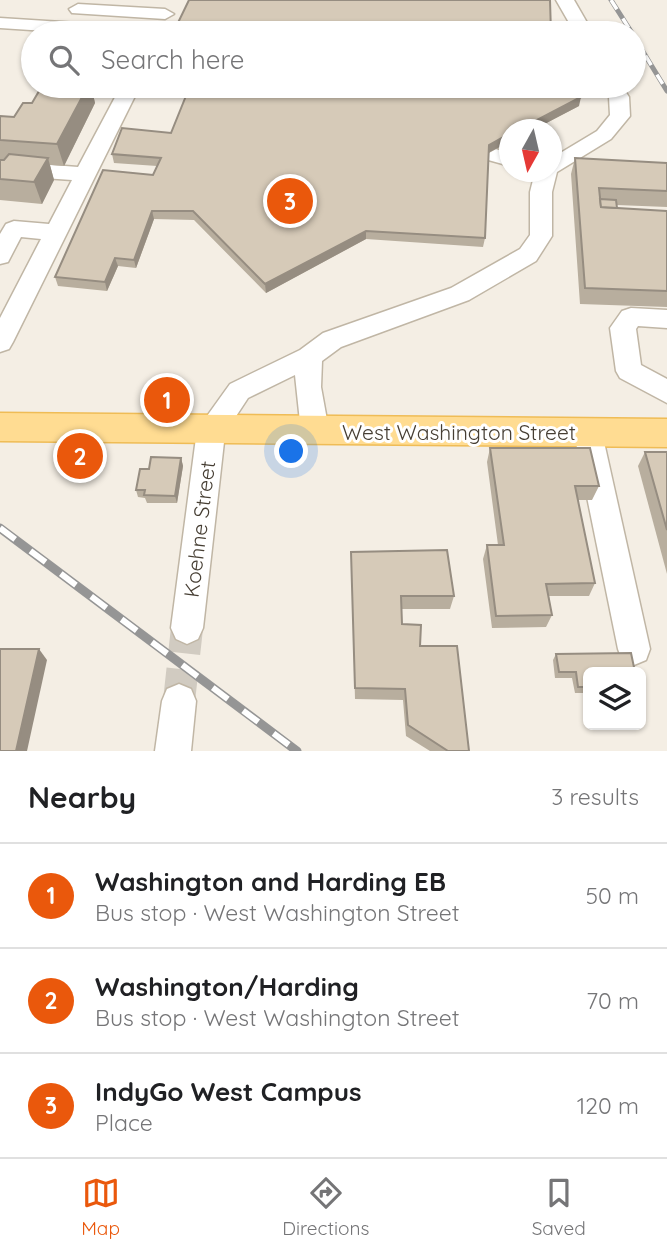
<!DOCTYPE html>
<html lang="en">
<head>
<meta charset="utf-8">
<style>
	body { margin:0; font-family:Quicksand,sans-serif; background:#f6f6f6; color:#202124 }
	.controls { position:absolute; right:21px; bottom:21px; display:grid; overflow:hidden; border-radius:10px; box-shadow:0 2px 5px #0004 }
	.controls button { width:63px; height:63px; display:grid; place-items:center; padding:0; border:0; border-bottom:2px solid #e0e0e0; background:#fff; color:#202124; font:35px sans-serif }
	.compass { position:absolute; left:499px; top:119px; width:63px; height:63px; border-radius:50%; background:#fff; box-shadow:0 2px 5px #0004; rotate:188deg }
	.you { position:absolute; left:292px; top:452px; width:24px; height:24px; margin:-18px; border:5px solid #fff; border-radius:50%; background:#1a73e8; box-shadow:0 0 0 10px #1a73e833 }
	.badge { display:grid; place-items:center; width:46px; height:46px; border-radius:50%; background:#ea580c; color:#fff; font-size:23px; font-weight:700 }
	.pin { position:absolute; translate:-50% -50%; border:4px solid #fff; box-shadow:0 2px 7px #0006 }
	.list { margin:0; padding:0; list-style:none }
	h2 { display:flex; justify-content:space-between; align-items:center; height:91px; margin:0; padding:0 28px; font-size:30px }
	h2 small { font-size:23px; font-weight:400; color:#757577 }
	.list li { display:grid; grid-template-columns:46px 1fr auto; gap:21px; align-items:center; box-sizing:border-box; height:105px; padding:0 28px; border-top:2px solid #e0e0e0 }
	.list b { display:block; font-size:26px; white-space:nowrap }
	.list p { margin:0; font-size:23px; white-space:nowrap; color:#757577 }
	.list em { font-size:23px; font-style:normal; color:#757577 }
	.icon { flex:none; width:38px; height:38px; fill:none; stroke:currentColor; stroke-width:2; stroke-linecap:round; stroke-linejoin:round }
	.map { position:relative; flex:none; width:667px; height:751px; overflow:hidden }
	.search { position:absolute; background:#fff; box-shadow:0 2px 5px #0004; left:21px; right:21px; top:21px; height:77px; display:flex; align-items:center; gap:18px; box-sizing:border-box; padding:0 24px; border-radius:38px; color:#757577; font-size:26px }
	.sheet { height:406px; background:#fff }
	nav { display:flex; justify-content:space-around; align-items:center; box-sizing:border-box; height:98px; border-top:2px solid #e0e0e0; background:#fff; font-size:19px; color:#757577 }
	nav a { display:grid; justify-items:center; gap:4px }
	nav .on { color:#ea580c }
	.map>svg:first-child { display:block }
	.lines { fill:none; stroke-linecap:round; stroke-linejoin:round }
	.minor-tunnel { stroke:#d1cbc1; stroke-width:32; stroke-dasharray:32 16; stroke-linecap:butt }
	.minor-casing { stroke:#c0b6a5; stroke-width:3 }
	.major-casing { stroke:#efbc56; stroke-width:3 }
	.minor { fill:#fff; fill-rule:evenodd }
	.major { fill:#ffdc92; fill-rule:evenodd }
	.rail-far1-casing { stroke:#959595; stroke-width:5 }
	.rail-casing { stroke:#959595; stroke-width:9 }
	.rail-far1 { stroke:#fff; stroke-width:3.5; stroke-dasharray:11; stroke-linecap:butt }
	.rail { stroke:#fff; stroke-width:6; stroke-dasharray:19; stroke-linecap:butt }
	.wall { fill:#b8ae9e }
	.shaded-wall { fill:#968d81 }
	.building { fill:#d6cab8; stroke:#968d81; stroke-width:2 }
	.labels { text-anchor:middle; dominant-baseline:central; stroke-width:6; stroke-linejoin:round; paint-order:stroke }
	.street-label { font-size:21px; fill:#463e33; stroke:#fff }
</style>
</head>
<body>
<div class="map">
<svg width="667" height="751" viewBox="0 0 667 751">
	<rect width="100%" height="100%" fill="#f4eee4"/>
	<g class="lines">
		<polyline class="minor-tunnel" points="179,701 187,628"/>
		<defs>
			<g id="minor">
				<polygon points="556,0 574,0 593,33 575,33"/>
				<polygon points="78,4 165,9 174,14 165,19 72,13 69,9"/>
				<polygon points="0,18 156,28 165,33 77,33 0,28"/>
				<polygon points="121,86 140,86 13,342 9,349 0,352 0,318 41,239 21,237 8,262 0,264 0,234 6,224 14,221 49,224 72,180 0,175 0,161 78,167"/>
				<path d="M 572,86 L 597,86 C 589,95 570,103 558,100 L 555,96 Z"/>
				<polygon points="603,86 622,86 629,97 630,116 611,139 557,172 552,192 552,236 536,261 469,300 341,347 322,361 321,387 329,431 325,439 315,442 305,439 301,431 295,375 248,398 225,433 203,628 198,639 187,644 176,639 171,628 197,430 230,384 300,350 323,333 451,288 520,249 530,235 530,192 535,172 552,172 552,158 597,131 610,115 609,97"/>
				<polygon points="488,147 510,153 510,166 481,158 478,153 481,148"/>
				<polygon points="631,308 667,310 667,328 638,326 636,329 641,365 667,379 667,403 620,378 616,371 610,328 622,311"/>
				<polygon points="588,422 598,425 602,433 650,649 646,660 634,665 622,660 618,649 574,433 578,425"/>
				<polygon points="179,684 191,689 196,701 191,751 155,751 162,701 167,689"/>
			</g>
			<polygon id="major" points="0,413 667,419 667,447 0,441"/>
		</defs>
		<use href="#minor" class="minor-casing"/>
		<use href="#major" class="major-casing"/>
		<use href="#minor" class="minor"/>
		<use href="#major" class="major"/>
		<defs>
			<g id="rail-far1">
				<polyline points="611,0 632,33"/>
				<polyline points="634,37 667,91"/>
			</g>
			<polyline id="rail" points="0,528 297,751"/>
		</defs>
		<use href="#rail-far1" class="rail-far1-casing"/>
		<use href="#rail" class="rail-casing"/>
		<use href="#rail-far1" class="rail-far1"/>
		<use href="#rail" class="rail"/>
	</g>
	<g class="wall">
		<polygon points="42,86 91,86 95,103 64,166 50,165 54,180 42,204 0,200 0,116 14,117 32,103"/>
		<polygon points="579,106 533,130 509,130 509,142 489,153 485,238 483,247 366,239 266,293 194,220 154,219 136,268 118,266 107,291 58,286 55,277 153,175 157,166 114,163 112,154 171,133"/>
		<polygon points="575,158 667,163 667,207 617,205 617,208 667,211 667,307 580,304 571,174"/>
		<polygon points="490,448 599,486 592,500 578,500 595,583 589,596 549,596 552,615 546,627 492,628 483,559 487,545 498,545 487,462"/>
		<polygon points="645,452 667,452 667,574 638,466"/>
		<polygon points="181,458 183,466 177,503 147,503 145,498 138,497 136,490 149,469"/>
		<polygon points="351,552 454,596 450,609 401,609 402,624 420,646 469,751 430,751 406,736 403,700 355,699"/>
		<polygon points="556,654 588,672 588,693 575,693 572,678 555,678 553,660"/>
	</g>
	<g class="shaded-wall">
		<polygon points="88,86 91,86 95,103 64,166 57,144"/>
		<polygon points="581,97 579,106 533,130 518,130"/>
		<polygon points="509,134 509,142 488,153 489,145"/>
		<polygon points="48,158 54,180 42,204 34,182"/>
		<polygon points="152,211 154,219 136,268 134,260"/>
		<polygon points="366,231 366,239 266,293 265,284"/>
		<polygon points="115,258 118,266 107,291 105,282"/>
		<polygon points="181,458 183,466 177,503 175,496"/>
		<polygon points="39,649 47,660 27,751 16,751"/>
	</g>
	<g class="building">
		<polygon points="189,0 550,0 551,33 173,33"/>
		<polygon points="42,86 88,86 57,144 0,140 0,116 14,117 23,103 32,103"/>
		<polygon points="190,86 564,86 581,97 518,130 509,130 509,134 489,145 485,238 366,231 265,284 193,211 152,211 134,260 115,258 105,282 55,277 103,170 153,175 161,158 112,154 122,128 171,133"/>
		<polygon points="9,154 48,158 34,182 0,179 0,160 4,160"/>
		<polygon points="575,158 667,163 667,191 599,188 601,207 667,211 667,291 585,288"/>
		<polygon points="600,199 616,200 617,208 601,207"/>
		<polygon points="490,448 590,448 599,486 575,486 595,583 546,584 552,615 496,616 487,545 504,545"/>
		<polygon points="645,452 667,452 667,530"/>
		<polygon points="151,457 181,458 175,496 144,495 145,490 136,490 140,469 149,469"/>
		<polygon points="447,550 454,596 401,596 402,624 421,625 420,646 457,646 469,751 448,751 408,725 405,689 355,688 351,552"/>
		<polygon points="0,649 39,649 16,751 0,751"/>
		<polygon points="631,653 635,672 588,672 588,687 578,687 576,672 559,672 556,654"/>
	</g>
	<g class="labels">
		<g class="street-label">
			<text x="459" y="432">West Washington Street</text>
			<text transform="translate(199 529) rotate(-83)">Koehne Street</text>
		</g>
	</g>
</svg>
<div class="controls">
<button><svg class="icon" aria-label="layers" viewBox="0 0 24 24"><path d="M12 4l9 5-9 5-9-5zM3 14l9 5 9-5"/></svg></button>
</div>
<svg class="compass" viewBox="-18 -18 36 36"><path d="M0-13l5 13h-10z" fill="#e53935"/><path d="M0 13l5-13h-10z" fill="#757577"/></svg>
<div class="you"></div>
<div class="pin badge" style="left:167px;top:400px">1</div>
<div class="pin badge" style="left:80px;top:456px">2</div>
<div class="pin badge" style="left:290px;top:201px">3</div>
<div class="search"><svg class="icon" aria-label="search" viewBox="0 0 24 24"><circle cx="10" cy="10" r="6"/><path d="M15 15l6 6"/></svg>Search here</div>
</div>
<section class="sheet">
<h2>Nearby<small>3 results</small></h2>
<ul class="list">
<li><span class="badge">1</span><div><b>Washington and Harding EB</b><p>Bus stop · West Washington Street</p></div><em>50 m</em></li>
<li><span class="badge">2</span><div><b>Washington/Harding</b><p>Bus stop · West Washington Street</p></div><em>70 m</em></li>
<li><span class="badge">3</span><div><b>IndyGo West Campus</b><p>Place</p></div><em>120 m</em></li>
</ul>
</section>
<nav>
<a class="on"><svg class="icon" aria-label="map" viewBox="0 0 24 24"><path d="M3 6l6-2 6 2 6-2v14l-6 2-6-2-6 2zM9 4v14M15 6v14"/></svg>Map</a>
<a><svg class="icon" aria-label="directions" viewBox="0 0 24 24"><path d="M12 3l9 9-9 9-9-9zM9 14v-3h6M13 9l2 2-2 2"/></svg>Directions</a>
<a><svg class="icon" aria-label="saved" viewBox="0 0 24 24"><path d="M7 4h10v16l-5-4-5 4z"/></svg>Saved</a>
</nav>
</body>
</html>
